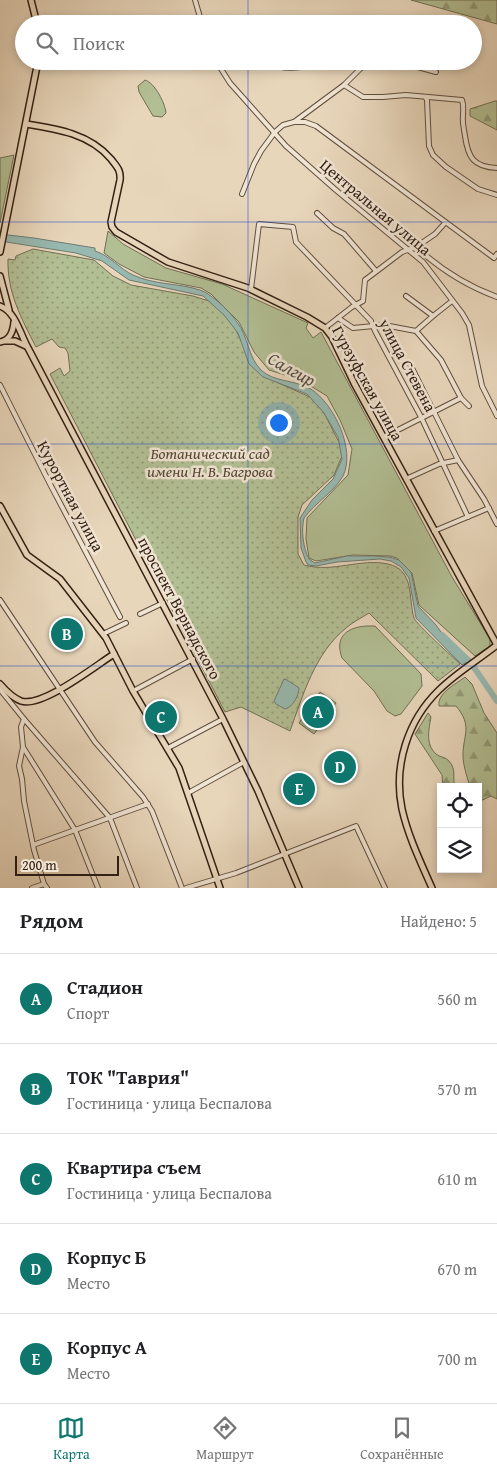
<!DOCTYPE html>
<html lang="ru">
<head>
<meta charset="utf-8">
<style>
	body { margin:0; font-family:"Gentium Book Plus",serif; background:#f2f2f2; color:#202124 }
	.controls { position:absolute; right:15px; bottom:15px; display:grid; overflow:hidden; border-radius:0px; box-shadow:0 2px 8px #0003 }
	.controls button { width:45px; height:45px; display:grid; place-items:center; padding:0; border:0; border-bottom:1px solid #e0e0e0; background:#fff; color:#202124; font:25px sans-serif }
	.scale { position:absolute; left:15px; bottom:12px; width:104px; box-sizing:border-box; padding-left:5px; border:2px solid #342014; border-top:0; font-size:14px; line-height:18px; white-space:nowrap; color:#342014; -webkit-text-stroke:4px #f0e4d3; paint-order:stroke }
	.you { position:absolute; left:278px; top:422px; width:18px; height:18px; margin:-12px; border:4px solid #fff; border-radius:50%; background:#1a73e8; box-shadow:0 0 0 8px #1a73e833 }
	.badge { display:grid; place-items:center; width:32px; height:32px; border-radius:50%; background:#0f766e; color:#fff; font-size:16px; font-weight:700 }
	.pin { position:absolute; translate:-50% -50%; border:2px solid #fff; box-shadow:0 1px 5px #0006 }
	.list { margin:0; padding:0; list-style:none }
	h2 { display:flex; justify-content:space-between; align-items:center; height:65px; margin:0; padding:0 20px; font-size:21px }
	h2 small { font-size:16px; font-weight:400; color:#757577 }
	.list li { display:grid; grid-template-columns:32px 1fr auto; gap:15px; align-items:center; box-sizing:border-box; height:90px; padding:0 20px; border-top:1px solid #e0e0e0 }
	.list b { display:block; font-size:19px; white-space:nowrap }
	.list p { margin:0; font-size:16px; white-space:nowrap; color:#757577 }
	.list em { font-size:16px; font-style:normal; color:#757577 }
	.icon { flex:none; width:28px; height:28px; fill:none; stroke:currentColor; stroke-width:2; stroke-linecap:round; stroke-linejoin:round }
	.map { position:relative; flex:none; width:497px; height:888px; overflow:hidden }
	.search { position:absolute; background:#fff; box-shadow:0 2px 8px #0003; left:15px; right:15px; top:15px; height:55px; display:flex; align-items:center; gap:12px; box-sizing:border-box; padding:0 18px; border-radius:28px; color:#757577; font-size:19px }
	.sheet { height:515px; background:#fff }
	nav { display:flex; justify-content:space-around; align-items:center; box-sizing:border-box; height:70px; border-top:1px solid #e0e0e0; background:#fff; font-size:14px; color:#757577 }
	nav a { display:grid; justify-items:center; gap:2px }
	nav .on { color:#0f766e }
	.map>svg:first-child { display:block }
	.green { fill:#b2be93; stroke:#736f54 }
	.forest { fill:url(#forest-firs); stroke:#736f54 }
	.garden { fill:url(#garden-dots); stroke:#736f54 }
	.water { fill:#97b9b0; stroke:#6f7c72 }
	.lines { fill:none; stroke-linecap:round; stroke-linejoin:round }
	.river { stroke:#97b9b0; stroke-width:6 }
	.minor-casing { stroke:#614e3e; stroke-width:6 }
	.major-casing { stroke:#342014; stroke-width:8 }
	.minor { stroke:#f0e4d3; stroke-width:4 }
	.major { stroke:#e8d6bb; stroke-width:5 }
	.grid { fill:none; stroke:#1d4ed8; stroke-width:1; stroke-opacity:0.55 }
	.labels { text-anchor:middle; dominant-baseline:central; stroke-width:5; stroke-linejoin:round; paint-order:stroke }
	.street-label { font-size:16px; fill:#342014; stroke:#f0e4d3 }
	.park-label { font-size:16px; font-style:italic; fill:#544834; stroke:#f0e4d3 }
	.water-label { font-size:18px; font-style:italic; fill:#524e43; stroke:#f0e4d3 }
</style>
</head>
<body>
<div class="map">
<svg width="497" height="888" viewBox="0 0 497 888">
	<defs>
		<pattern id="forest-firs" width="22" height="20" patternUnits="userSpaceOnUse" patternTransform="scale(1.25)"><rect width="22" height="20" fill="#b2be93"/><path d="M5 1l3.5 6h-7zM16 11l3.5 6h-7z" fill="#929a77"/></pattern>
		<pattern id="garden-dots" width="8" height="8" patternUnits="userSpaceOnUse" patternTransform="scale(1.25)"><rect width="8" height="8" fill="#b2be93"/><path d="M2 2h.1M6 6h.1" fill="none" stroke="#929a77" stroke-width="1.8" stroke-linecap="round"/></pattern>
	</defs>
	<rect width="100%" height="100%" fill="#e8d6bb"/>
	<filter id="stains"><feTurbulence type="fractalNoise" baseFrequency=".004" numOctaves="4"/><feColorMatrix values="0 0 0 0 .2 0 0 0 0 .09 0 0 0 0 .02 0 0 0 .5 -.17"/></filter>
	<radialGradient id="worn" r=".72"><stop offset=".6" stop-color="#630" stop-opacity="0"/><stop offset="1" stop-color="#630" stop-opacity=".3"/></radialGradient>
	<g class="green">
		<path d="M 145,80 C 155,83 165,103 166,113 L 162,117 L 153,116 L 139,92 L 138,86 Z"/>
		<polygon points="14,155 0,223 0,158"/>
		<polygon points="108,231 123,244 166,268 222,284 308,323 306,328 313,338 321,332 452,577 490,639 490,646 475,656 419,605 412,573 397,558 390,556 353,555 316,561 309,558 306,539 307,518 348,475 352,449 340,420 327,396 301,380 269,370 254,352 239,322 211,294 201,288 144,277 119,264 104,253"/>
		<path d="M 367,626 L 375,626 L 421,674 L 422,686 L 401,714 L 395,716 L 387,711 L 374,691 L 342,658 C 334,636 348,627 367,626 Z"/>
		<polygon points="320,692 336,703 314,734 299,723"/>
	</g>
	<g class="forest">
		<polygon points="411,0 497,0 497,24"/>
		<polygon points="495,101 497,101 497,130 470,116 470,109"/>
		<path d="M 465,677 L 472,684 L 484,713 L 497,733 L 497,799 L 491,796 L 478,802 L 478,787 L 470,787 C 467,776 463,766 463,755 C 463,735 473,726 456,706 L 439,706 C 437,693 456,684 465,677 Z"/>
		<path d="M 428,713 L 431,717 C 429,729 425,744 436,754 C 439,757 446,757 449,761 C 457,770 452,778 455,787 L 443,787 L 442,775 L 415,734 Z"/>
	</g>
	<path class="garden" d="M 33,249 L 94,260 L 113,276 L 131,285 L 193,296 L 209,301 L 225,314 L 234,326 L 245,349 L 263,376 L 310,397 L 323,411 L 340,444 L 342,456 L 334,475 L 302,505 L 298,517 L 298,554 L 304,565 C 334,573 360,558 388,564 C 415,570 408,598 414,618 C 417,625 453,657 460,664 L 438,681 L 369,613 C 361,618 353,622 346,628 C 315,653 303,695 290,731 L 241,707 L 225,712 L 50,374 L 60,368 L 64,376 L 70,371 L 68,353 L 65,348 L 59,347 L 52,339 L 36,347 C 21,318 7,292 8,259 L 15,260 L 16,256 Z"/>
	<g class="water">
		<path d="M 0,234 L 34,238 L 95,248 L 95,251 C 109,255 120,269 133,275 C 154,285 179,283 200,290 C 211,293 231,313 237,322 C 248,336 248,357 261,370 C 273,382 296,380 311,389 C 334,404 356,450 343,476 C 334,492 315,503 304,518 C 301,530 303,548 309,559 L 315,563 L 347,556 L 373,556 L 389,557 L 399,560 L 411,572 L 418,606 L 436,625 L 454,650 L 464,657 L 471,659 L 462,665 L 416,618 L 409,578 L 401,567 L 391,561 L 380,559 L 337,562 L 316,566 L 308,565 L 306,562 L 301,548 L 300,518 L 312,500 L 333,479 L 342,459 L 338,437 L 324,413 L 307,394 L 263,377 L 249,364 L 238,333 L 224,315 L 203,296 L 129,280 L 102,261 L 76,253 L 0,241 Z"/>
		<path d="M 284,679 L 287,680 L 299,688 C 299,695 293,707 285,709 L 276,704 L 274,701 Z"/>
	</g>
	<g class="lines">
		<polyline class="river" points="442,635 471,663 497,701"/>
		<defs>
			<g id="minor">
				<polyline points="195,0 202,24"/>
				<polyline points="200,19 208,24"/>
				<polyline points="355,24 355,18"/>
				<polyline points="216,61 230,83 286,146 337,191 423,262 462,313 469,325 482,386 497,416"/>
				<path d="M 264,61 C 283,71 303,69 322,61"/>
				<polyline points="396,61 436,72"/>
				<path d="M 344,85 L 363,97 L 383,97 L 406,95 L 462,100 C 464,106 463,109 463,116 C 462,122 464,129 465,136 C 468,157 473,167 497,168"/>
				<polyline points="426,98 427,100 429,146 433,155 446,167 478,189 497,195"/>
				<polyline points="294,122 305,122 316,126 494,258 497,254"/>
				<polyline points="242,194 254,164 261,151 275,132 283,125 294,122 344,85 361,68 374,61"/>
				<polyline points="317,213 333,228 344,234 376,271"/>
				<path d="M 415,249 L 416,247 C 440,269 467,286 497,297"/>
				<polyline points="251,289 259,224 293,227 296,242 371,321 375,331 421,417 468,517"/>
				<polyline points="406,296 433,316 452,301"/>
				<polyline points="338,318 353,328 384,325 416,331 441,360 461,398 469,406"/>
				<polyline points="325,328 352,307 363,301 365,280 402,252 416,247 435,234 445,223"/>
				<polyline points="416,331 433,316"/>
				<polyline points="410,364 458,460 484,499 497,524"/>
				<polyline points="0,385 50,484 120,617"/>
				<polyline points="384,437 461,398"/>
				<polyline points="406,479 439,464 458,460"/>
				<polyline points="434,531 489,508"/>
				<polyline points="0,600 95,742 143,797 152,811 182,888"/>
				<polyline points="140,614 163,603"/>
				<polyline points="103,634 126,623"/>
				<polyline points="0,685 2,692 24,719 110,818 137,888"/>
				<polyline points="133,691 193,659"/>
				<polyline points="24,719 21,727 23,747 19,766 22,779 24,801 34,850 44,884 47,888"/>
				<polyline points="23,747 75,830 98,888"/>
				<polyline points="168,748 223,719"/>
				<polyline points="188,793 244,762"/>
				<polyline points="33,845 148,804"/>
				<polyline points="32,888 44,884"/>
				<polyline points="186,888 236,873 356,826 385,888"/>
			</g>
			<g id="major">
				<polyline points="31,0 37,24"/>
				<path d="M 26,124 C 58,129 90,134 111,159 C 117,167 121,170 120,180 L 111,222 L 112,227 L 116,232 L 168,262 L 248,288 L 307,317 L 325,328 L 332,337 L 354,383 L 497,645"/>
				<polyline points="0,252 38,61"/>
				<polyline points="0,276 9,310"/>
				<path d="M 0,306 C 15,311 20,333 27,346 L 223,719 L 258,791 L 299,888"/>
				<polyline points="4,341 15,341 26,346"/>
				<path d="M 0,342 C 10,340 13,332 14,322"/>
				<polyline points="0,506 27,555 60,579 106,638 133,691 179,768 220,888"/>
				<path d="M 0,684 C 6,691 13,698 21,701 C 42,708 95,666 114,654"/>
				<path d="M 432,888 C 421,863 408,836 402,809 C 393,765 408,720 439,690 C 456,673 478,660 497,645"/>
			</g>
		</defs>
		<use href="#minor" class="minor-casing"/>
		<use href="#major" class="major-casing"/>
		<use href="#minor" class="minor"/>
		<use href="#major" class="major"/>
	</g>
	<path class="grid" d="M 248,0 L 248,24M 248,61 L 248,888M 0,222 L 497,222M 0,444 L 497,444M 0,666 L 497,666"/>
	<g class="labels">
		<g class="street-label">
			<text transform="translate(376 207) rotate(40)">Центральная улица</text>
			<text transform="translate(408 365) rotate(62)">улица Стевена</text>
			<text transform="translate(368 383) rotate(61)">Гурзуфская улица</text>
			<text transform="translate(71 496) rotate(62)">Курортная улица</text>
			<text transform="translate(180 608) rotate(62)">проспект Вернадского</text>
		</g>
		<g class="park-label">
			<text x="210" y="453">Ботанический сад<tspan x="210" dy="18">имени Н. В. Багрова</tspan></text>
		</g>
		<g class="water-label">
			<text transform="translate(292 369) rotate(29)">Салгир</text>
		</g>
	</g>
	<rect width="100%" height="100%" filter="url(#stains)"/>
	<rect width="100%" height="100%" fill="url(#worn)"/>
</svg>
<div class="controls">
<button><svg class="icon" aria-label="locate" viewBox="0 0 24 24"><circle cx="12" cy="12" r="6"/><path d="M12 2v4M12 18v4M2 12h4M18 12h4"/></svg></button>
<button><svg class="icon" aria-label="layers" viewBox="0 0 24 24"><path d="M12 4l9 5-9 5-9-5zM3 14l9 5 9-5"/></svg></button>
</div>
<div class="scale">200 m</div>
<div class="you"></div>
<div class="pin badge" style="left:318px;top:712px">A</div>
<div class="pin badge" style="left:67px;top:634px">B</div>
<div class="pin badge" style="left:161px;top:717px">C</div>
<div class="pin badge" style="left:340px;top:767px">D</div>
<div class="pin badge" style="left:299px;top:789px">E</div>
<div class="search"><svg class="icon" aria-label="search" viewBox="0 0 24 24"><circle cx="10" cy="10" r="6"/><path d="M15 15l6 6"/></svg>Поиск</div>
</div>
<section class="sheet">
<h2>Рядом<small>Найдено: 5</small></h2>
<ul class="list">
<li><span class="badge">A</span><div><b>Стадион</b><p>Спорт</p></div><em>560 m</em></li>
<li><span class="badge">B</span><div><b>ТОК &quot;Таврия&quot;</b><p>Гостиница · улица Беспалова</p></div><em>570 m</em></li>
<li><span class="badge">C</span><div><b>Квартира съем</b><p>Гостиница · улица Беспалова</p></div><em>610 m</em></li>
<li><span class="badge">D</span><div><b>Корпус Б</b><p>Место</p></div><em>670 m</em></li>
<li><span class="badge">E</span><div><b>Корпус А</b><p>Место</p></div><em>700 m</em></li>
</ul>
</section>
<nav>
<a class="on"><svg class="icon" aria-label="map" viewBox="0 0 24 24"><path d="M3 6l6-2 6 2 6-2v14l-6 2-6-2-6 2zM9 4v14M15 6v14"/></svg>Карта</a>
<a><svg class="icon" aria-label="directions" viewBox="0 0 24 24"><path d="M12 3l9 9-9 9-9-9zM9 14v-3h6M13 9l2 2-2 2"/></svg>Маршрут</a>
<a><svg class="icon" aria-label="saved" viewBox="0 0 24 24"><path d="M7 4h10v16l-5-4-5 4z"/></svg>Сохранённые</a>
</nav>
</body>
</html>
